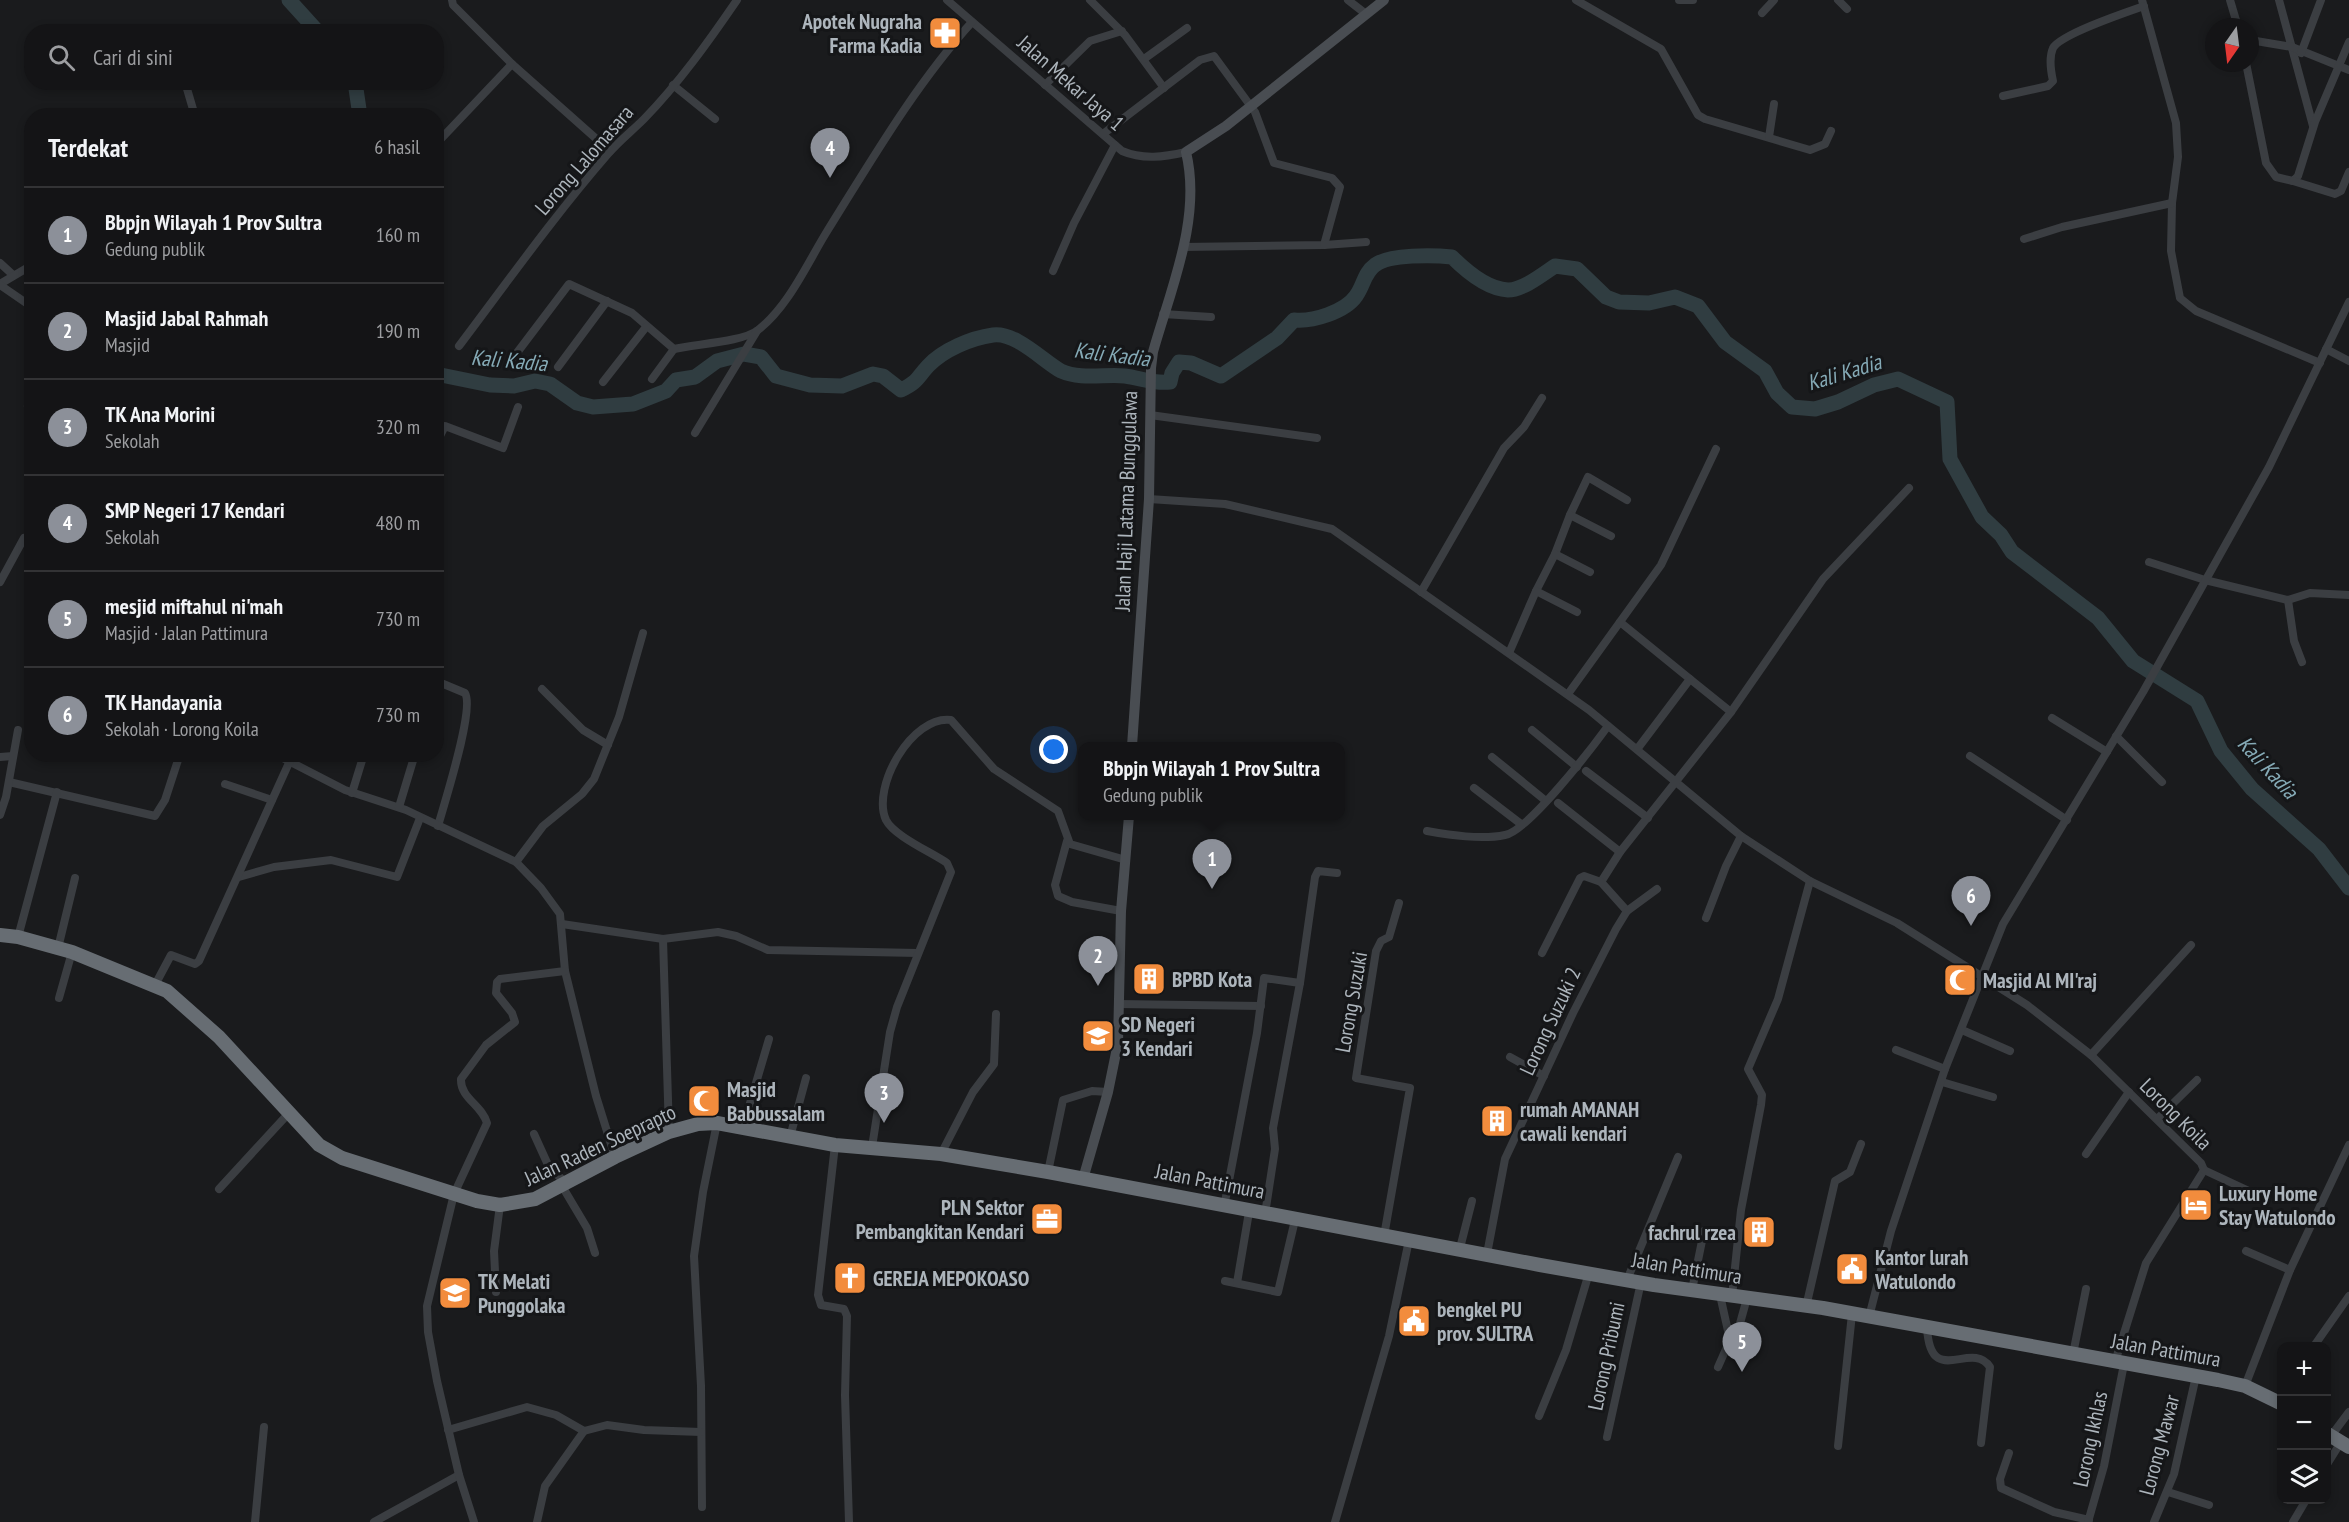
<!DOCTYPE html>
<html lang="id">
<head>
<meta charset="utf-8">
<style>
	body { margin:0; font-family:"PT Sans Narrow",sans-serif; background:#1d1d1f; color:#f1f3f6 }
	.controls { position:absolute; right:18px; bottom:18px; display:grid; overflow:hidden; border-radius:12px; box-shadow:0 3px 9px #0003 }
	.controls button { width:54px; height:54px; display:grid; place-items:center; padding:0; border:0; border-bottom:2px solid #333335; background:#141416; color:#f1f3f6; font:30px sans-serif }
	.compass { position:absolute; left:2205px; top:18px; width:54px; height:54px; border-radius:50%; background:#141416; box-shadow:0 3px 9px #0003; rotate:194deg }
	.you { position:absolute; left:1054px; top:750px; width:21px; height:21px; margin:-15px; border:4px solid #fff; border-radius:50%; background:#1a73e8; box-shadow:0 0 0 9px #1a73e833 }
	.badge { display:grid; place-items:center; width:39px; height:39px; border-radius:50%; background:#8c9099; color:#fff; font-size:20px; font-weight:700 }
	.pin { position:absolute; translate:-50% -50px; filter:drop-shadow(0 2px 3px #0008) }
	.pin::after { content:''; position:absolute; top:32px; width:21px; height:18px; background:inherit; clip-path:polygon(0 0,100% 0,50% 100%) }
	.popup { position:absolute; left:1078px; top:742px; width:267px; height:78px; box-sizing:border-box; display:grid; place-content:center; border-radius:12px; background:#141416; filter:drop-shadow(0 2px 4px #0005); font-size:20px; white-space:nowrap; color:#9d9ea1 }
	.popup b { font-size:22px; color:#f1f3f6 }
	.popup::after { content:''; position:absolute; left:50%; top:100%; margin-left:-12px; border:12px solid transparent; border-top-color:#141416 }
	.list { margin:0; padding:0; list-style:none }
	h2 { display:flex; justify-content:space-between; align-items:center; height:78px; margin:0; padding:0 24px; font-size:26px }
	h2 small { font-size:20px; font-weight:400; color:#9d9ea1 }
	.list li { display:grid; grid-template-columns:39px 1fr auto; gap:18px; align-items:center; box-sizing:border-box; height:96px; padding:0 24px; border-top:2px solid #333335 }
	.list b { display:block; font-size:22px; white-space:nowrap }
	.list p { margin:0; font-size:20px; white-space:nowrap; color:#9d9ea1 }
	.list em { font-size:20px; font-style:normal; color:#9d9ea1 }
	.icon { flex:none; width:33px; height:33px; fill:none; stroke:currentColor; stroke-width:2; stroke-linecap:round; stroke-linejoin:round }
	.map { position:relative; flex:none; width:2349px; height:1522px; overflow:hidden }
	.search { position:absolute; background:#141416; box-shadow:0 3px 9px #0003; left:24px; top:24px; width:420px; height:66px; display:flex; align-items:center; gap:15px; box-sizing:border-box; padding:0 21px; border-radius:24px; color:#9d9ea1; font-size:22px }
	.panel { position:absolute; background:#141416; box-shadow:0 3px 9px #0003; left:24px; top:108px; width:420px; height:654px; border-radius:24px }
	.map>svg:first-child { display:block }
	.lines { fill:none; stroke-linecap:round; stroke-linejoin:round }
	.river { stroke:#303d41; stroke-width:15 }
	.street { stroke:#3b3e42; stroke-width:8 }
	.secondary { stroke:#494d52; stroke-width:10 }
	.highway { stroke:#676d73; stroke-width:14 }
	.labels { text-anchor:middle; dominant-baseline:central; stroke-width:6; stroke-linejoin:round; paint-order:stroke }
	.poi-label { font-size:21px; font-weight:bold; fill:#adb5bc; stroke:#151618; text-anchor:start }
	.street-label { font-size:21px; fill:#adb5bc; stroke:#151618 }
	.water-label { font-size:22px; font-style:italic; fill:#85aab6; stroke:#151618 }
</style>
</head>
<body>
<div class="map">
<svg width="2349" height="1522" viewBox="0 0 2349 1522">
	<rect width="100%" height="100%" fill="#1a1b1d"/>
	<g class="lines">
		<g class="river">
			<polyline points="289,0 318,32"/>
			<polyline points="355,82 360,116"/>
			<path d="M 436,374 L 490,385 L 514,386 L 535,381 L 550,384 L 577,403 L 593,407 L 633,404 L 666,391 L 676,380 L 695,377 L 717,361 L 744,354 L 761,357 L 776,376 L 810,385 L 842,386 L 873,374 L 883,376 L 901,390 C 918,382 917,378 928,366 C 943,350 971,338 993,335 C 1016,332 1043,361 1061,371 C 1081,380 1104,374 1125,376 C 1140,378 1154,384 1170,382 L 1172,373 L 1179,362 L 1191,363 L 1221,376 L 1277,338 L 1294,320 C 1312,322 1345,312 1356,296 C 1364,285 1364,273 1375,265 C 1389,254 1434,255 1452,257 C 1465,270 1487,289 1508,290 C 1523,290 1543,274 1555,266 L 1577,269 L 1606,297 L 1619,302 L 1649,303 L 1675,297 L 1698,306 L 1725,342 L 1765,371 L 1777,393 L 1792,407 L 1815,409 L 1838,402 L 1874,385 L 1898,379 L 1947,402 L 1950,459 L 1982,517 L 2001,535 L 2012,552 L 2098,618 L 2133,661 L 2197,701 L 2221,751 L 2252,789 L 2319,849 L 2349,888"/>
		</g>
		<g class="street">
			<polyline points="452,0 453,5 512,64 610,151"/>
			<path d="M 947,0 L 1122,151 C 1143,160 1164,157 1186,152"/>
			<polyline points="1090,0 1125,35 1164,88"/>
			<polyline points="1348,0 1366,14"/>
			<polyline points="1576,0 1661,49 1698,115 1705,119 1810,150 1825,144 1831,131"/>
			<polyline points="1679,0 1693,0"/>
			<polyline points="1838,0 1847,9"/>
			<polyline points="2142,0 2176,123 2178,157 2172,203 2171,251 2180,298 2196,311 2320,363"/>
			<polyline points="2230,0 2238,27"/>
			<polyline points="2279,0 2313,126"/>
			<polyline points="1762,13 1774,0"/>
			<polyline points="2250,40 2292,47 2349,70"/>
			<polyline points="2301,53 2321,0"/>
			<polyline points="1144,59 1187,28"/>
			<polyline points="2246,63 2266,163 2276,177 2293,181 2298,176 2315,122 2349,42"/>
			<polyline points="185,82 195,116"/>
			<polyline points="673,85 715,119"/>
			<polyline points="1045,85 1090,41 1122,31"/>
			<path d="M 2003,96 L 2048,86 L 2053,81 C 2051,72 2049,57 2053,48 C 2061,34 2127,12 2144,6"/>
			<polyline points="1103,134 1200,60 1214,56 1255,112 1274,163 1332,178 1340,187 1324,245 1183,247"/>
			<polyline points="1769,137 1774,104"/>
			<polyline points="437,143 512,64"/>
			<polyline points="2293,181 2335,194 2341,191 2349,172"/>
			<polyline points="2024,239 2062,227 2172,203"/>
			<polyline points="1324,245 1366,242"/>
			<polyline points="0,263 12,274"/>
			<polyline points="1053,271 1074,223 1115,145"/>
			<polyline points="0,284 32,265"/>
			<polyline points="0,285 32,307"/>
			<polyline points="1163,314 1211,317"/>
			<path d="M 459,346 C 508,281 555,215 608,154 C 619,141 632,131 644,119 C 679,83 709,41 737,0"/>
			<polyline points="2326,349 2349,361"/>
			<path d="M 513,358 L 569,284 L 632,313 L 674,349 C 694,344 743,342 758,330 C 788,307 807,264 826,233 C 871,161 915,85 972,22"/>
			<polyline points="558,367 607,301"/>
			<polyline points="652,379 674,349"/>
			<polyline points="603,382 646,327"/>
			<polyline points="28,406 32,402"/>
			<polyline points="1150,415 1317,438"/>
			<polyline points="695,433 757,331"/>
			<polyline points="436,444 445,426 503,448 518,407"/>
			<polyline points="1149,499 1225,504 1332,529 1589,710 1741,836 1810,881 1897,923 2027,1005 2091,1055 2201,1163 2204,1170 2146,1263 2115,1362"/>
			<polyline points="1570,515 1588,477 1627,500"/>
			<polyline points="1555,554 1570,515 1611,536"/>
			<polyline points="2149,562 2205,580 2288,600 2310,593 2349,595"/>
			<polyline points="0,582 24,538"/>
			<polyline points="1536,591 1555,554 1590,572"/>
			<polyline points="1421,592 1504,448 1524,427 1542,398"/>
			<polyline points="2288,600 2294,641 2302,662"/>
			<polyline points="1620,622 1690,679 1638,748"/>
			<polyline points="1509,653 1536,591 1577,612"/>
			<path d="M 436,686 L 441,683 L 465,693 C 475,709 444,804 438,826"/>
			<polyline points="542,689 583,730 608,745"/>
			<polyline points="1568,694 1661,565 1716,449"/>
			<polyline points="1731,712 1823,579 1909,488"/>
			<polyline points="2052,718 2107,752"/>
			<polyline points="1532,730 1577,767"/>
			<polyline points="2116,736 2162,782"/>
			<polyline points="275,754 345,790 406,810 516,862 541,888 560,914 565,971 596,1096 615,1157"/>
			<polyline points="1970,756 2067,820"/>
			<polyline points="0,757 13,756"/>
			<polyline points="1492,757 1546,801"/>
			<polyline points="1586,771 1648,818"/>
			<polyline points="9,782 155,816 165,800 180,754"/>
			<polyline points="225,784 272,800"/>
			<polyline points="1474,788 1521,824"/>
			<polyline points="352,793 364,754"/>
			<polyline points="1558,803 1620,852"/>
			<polyline points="399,807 415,754"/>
			<polyline points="0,815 6,797 18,730"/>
			<path d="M 1427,831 C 1450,835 1481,840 1505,835 C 1528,831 1592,748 1608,726"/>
			<polyline points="1067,841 1055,885 1058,896 1072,902 1121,911"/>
			<polyline points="516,862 543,826 582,794 594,779 619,717 643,633"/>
			<polyline points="239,877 274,867 331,860 397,877 420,818"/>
			<polyline points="1601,882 1620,852 1731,712 1690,679"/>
			<polyline points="1706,918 1726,866 1741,836"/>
			<polyline points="562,924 663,939 718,932 736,936 768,950 918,953"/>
			<polyline points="18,937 57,792"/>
			<polyline points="663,939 669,1132"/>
			<polyline points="58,948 75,878"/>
			<polyline points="1542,953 1580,878 1584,876 1601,882 1627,911"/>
			<polyline points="155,985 171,955 195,964 199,961 293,754"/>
			<polyline points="59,998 72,952"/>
			<polyline points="1118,1004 1261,1006"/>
			<polyline points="1962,1030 2010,1051"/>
			<polyline points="1896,1050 1945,1069"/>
			<polyline points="2091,1055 2191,945"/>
			<polyline points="1510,1057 1544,1076"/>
			<polyline points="1942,1082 1993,1097"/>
			<polyline points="2157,1119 2197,1080"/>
			<polyline points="743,1127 769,1039"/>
			<polyline points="534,1134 549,1167 567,1184"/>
			<polyline points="790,1137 806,1078"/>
			<polyline points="835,1145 818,1295 821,1305 844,1309 847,1316 845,1395 849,1522"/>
			<path d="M 872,1147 L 890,1032 L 897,1007 L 951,872 L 947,863 C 931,852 894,836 886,820 C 871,787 912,715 951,720 L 994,769 L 1058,811 L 1070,844 L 1126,860"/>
			<polyline points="941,1154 973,1092 994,1064 996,1014"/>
			<polyline points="2086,1154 2129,1092"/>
			<polyline points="2204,1170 2264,1198"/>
			<polyline points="1048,1172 1063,1100 1092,1091 1108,1092"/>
			<polyline points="562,1186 587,1228 595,1253"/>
			<polyline points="219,1189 288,1114"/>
			<polyline points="1224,1207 1257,1033 1264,978 1300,983"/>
			<polyline points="1265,1214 1275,1149 1273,1128 1300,983 1315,877 1318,871 1337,873"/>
			<polyline points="1384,1236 1410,1088 1356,1078 1376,951 1381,941 1389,937 1399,903"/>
			<polyline points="1460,1248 1472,1201"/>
			<polyline points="2246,1251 2290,1270"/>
			<polyline points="1487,1254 1505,1159 1573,1013 1616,929 1627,911 1657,889"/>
			<polyline points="1627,1280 1678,1157"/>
			<polyline points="1225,1281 1278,1292 1295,1220"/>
			<polyline points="1237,1283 1249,1212"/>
			<polyline points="1692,1290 1704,1231"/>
			<polyline points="496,1292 494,1251 500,1205"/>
			<polyline points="1732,1296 1741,1210 1761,1105 1762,1095 1748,1069 1778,999 1810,881"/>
			<polyline points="1806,1307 1835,1181 1850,1172 1861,1144"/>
			<polyline points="1869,1317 1891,1231 1945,1069 2003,924 2143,692 2269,467 2349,302"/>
			<path d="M 1927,1327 C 1930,1390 1971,1339 1990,1367 L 1981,1443"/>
			<polyline points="1730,1340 1739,1327 1747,1298"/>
			<polyline points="2314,1346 2349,1296"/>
			<polyline points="2073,1354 2086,1289"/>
			<polyline points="1718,1367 1730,1340 1720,1295"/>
			<polyline points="2245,1386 2290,1270 2349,1145"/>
			<polyline points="1539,1416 1566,1350 1589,1273"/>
			<polyline points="448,1430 527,1407 556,1415 584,1431"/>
			<polyline points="2331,1436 2349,1412"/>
			<polyline points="1607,1437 1641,1282"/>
			<polyline points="1838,1446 1852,1314"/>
			<polyline points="2009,1453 2000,1479 2001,1488 2054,1512 2089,1520"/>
			<polyline points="2326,1466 2341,1442"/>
			<polyline points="2168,1492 2209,1505"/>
			<polyline points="702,1507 701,1386 694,1256 703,1192 717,1123"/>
			<polyline points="255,1522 264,1427"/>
			<polyline points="374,1522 459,1475"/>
			<path d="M 474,1522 L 459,1475 L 437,1381 L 428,1332 L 427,1306 L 454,1194 L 487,1123 C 482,1105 460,1098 461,1079 L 486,1045 L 515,1022 L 512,1013 L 496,993 L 497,982 L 500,979 L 565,971"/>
			<polyline points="537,1522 545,1486 584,1431 607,1425 644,1430 701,1432"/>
			<polyline points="1335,1522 1389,1336 1409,1240"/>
			<polyline points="2088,1522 2104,1466 2124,1364"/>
			<polyline points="2154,1522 2174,1474 2196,1376"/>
			<polyline points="2293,1522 2306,1500"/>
		</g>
		<g class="secondary">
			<path d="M 1132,746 L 1149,499 L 1151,368 L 1153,352 C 1171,288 1202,218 1186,152 L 1226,126 L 1384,0"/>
			<polyline points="1083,1179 1108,1092 1118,1043 1121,911 1129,816"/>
		</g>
		<g class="highway">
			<polyline points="0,935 18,937 72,952 167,991 219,1037 319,1145 342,1158 477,1201 500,1205 535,1199 615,1157 669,1132 698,1124 717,1123 835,1145 941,1154 1048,1172 1540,1265 1654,1285 1823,1308 2218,1380 2245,1386 2282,1404"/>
			<polyline points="2326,1433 2349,1447"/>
		</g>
	</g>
	<defs>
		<symbol id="pharmacy-square" viewBox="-11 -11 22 22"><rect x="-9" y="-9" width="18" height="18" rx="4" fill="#f28c3d" stroke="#151618"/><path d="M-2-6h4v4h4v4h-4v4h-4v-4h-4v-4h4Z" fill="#fff"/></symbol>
		<symbol id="building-square" viewBox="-11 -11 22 22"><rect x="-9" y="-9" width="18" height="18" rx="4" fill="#f28c3d" stroke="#151618"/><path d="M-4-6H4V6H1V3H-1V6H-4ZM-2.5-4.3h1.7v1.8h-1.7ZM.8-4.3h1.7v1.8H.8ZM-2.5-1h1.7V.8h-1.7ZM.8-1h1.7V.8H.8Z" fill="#fff"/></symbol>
		<symbol id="mosque-square" viewBox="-11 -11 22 22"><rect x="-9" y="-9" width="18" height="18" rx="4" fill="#f28c3d" stroke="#151618"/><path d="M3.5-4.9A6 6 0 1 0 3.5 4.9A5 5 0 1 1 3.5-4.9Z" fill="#fff"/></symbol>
		<symbol id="school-square" viewBox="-11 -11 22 22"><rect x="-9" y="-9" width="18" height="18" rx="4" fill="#f28c3d" stroke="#151618"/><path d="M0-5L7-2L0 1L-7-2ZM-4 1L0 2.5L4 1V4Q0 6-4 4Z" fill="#fff"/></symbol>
		<symbol id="hotel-square" viewBox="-11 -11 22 22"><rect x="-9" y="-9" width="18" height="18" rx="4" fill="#f28c3d" stroke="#151618"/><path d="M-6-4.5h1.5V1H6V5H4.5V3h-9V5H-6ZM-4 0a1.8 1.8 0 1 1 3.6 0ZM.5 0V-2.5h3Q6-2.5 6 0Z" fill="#fff"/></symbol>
		<symbol id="office-square" viewBox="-11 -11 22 22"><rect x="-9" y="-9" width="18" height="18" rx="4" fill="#f28c3d" stroke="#151618"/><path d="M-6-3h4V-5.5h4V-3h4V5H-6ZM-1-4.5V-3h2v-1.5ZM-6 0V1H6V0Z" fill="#fff"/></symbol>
		<symbol id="civic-square" viewBox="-11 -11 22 22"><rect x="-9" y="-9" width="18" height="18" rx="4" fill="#f28c3d" stroke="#151618"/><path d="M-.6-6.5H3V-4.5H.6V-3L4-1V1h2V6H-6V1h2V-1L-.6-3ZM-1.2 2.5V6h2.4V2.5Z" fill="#fff"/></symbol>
		<symbol id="church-square" viewBox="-11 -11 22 22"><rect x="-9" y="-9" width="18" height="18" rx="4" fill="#f28c3d" stroke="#151618"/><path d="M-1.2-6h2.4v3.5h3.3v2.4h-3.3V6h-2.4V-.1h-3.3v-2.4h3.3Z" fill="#fff"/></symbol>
	</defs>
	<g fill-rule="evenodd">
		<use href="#pharmacy-square" x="926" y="14" width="38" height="38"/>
		<use href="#building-square" x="1130" y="960" width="38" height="38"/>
		<use href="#mosque-square" x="1941" y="961" width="38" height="38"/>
		<use href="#school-square" x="1079" y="1017" width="38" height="38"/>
		<use href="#mosque-square" x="685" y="1082" width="38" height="38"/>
		<use href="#building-square" x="1478" y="1102" width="38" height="38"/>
		<use href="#hotel-square" x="2177" y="1186" width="38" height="38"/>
		<use href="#office-square" x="1028" y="1200" width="38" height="38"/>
		<use href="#building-square" x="1740" y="1213" width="38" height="38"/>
		<use href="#civic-square" x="1833" y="1250" width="38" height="38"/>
		<use href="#church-square" x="831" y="1259" width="38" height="38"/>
		<use href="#school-square" x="436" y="1274" width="38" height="38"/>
		<use href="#civic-square" x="1395" y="1302" width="38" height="38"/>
	</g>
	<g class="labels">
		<g class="poi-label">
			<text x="922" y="21" text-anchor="end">Apotek Nugraha<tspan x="922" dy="24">Farma Kadia</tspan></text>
			<text x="1172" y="979">BPBD Kota</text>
			<text x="1983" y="980">Masjid Al MI'raj</text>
			<text x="1121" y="1024">SD Negeri<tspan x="1121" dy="24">3 Kendari</tspan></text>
			<text x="727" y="1089">Masjid<tspan x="727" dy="24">Babbussalam</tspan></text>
			<text x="1520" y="1109">rumah AMANAH<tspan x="1520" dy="24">cawali kendari</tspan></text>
			<text x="2219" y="1193">Luxury Home<tspan x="2219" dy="24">Stay Watulondo</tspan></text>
			<text x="1024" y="1207" text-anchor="end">PLN Sektor<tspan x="1024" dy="24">Pembangkitan Kendari</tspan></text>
			<text x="1736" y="1232" text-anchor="end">fachrul rzea</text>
			<text x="1875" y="1257">Kantor lurah<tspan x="1875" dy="24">Watulondo</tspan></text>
			<text x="873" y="1278">GEREJA MEPOKOASO</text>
			<text x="478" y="1281">TK Melati<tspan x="478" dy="24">Punggolaka</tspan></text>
			<text x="1437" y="1309">bengkel PU<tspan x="1437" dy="24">prov. SULTRA</tspan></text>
		</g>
		<g class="street-label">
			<text transform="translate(1071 83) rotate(41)">Jalan Mekar Jaya 1</text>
			<text transform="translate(584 160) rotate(-49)">Lorong Lalomasara</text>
			<text transform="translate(1126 501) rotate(-88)">Jalan Haji Latama Bunggulawa</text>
			<text transform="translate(1351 1002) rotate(-80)">Lorong Suzuki</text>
			<text transform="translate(1550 1021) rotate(-65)">Lorong Suzuki 2</text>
			<text transform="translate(2176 1114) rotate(45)">Lorong Koila</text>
			<text transform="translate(600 1145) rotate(-25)">Jalan Raden Soeprapto</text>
			<text transform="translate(1210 1181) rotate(11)">Jalan Pattimura</text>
			<text transform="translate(1687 1268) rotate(9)">Jalan Pattimura</text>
			<text transform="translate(2166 1350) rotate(10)">Jalan Pattimura</text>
			<text transform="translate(1606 1356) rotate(-78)">Lorong Pribumi</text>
			<text transform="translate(2090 1439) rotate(-78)">Lorong Ikhlas</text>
			<text transform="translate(2159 1445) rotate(-75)">Lorong Mawar</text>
		</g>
		<g class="water-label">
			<text transform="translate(1112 354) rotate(7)">Kali Kadia</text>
			<text transform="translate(509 360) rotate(5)">Kali Kadia</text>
			<text transform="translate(1844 372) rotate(-17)">Kali Kadia</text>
			<text transform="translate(2268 767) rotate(47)">Kali Kadia</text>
		</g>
	</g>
</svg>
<div class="controls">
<button>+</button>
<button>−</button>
<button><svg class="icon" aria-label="layers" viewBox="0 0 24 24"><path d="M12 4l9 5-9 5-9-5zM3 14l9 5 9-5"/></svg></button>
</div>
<svg class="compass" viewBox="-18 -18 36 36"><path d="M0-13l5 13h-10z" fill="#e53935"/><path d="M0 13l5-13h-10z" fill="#9d9ea1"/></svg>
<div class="you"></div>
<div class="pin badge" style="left:1212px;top:889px">1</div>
<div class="popup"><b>Bbpjn Wilayah 1 Prov Sultra</b>Gedung publik</div>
<div class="pin badge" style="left:1098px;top:986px">2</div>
<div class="pin badge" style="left:884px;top:1123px">3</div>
<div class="pin badge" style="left:830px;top:178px">4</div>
<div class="pin badge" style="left:1742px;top:1372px">5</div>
<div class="pin badge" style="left:1971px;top:926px">6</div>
<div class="search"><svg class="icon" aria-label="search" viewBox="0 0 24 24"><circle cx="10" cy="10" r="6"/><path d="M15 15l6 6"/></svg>Cari di sini</div>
<section class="panel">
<h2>Terdekat<small>6 hasil</small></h2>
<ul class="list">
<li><span class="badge">1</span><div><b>Bbpjn Wilayah 1 Prov Sultra</b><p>Gedung publik</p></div><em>160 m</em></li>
<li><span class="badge">2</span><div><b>Masjid Jabal Rahmah</b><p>Masjid</p></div><em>190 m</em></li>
<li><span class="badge">3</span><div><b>TK Ana Morini</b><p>Sekolah</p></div><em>320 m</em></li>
<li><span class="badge">4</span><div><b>SMP Negeri 17 Kendari</b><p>Sekolah</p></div><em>480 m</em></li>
<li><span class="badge">5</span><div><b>mesjid miftahul ni'mah</b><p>Masjid · Jalan Pattimura</p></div><em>730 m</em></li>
<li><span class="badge">6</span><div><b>TK Handayania</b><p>Sekolah · Lorong Koila</p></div><em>730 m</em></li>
</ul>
</section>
</div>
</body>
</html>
